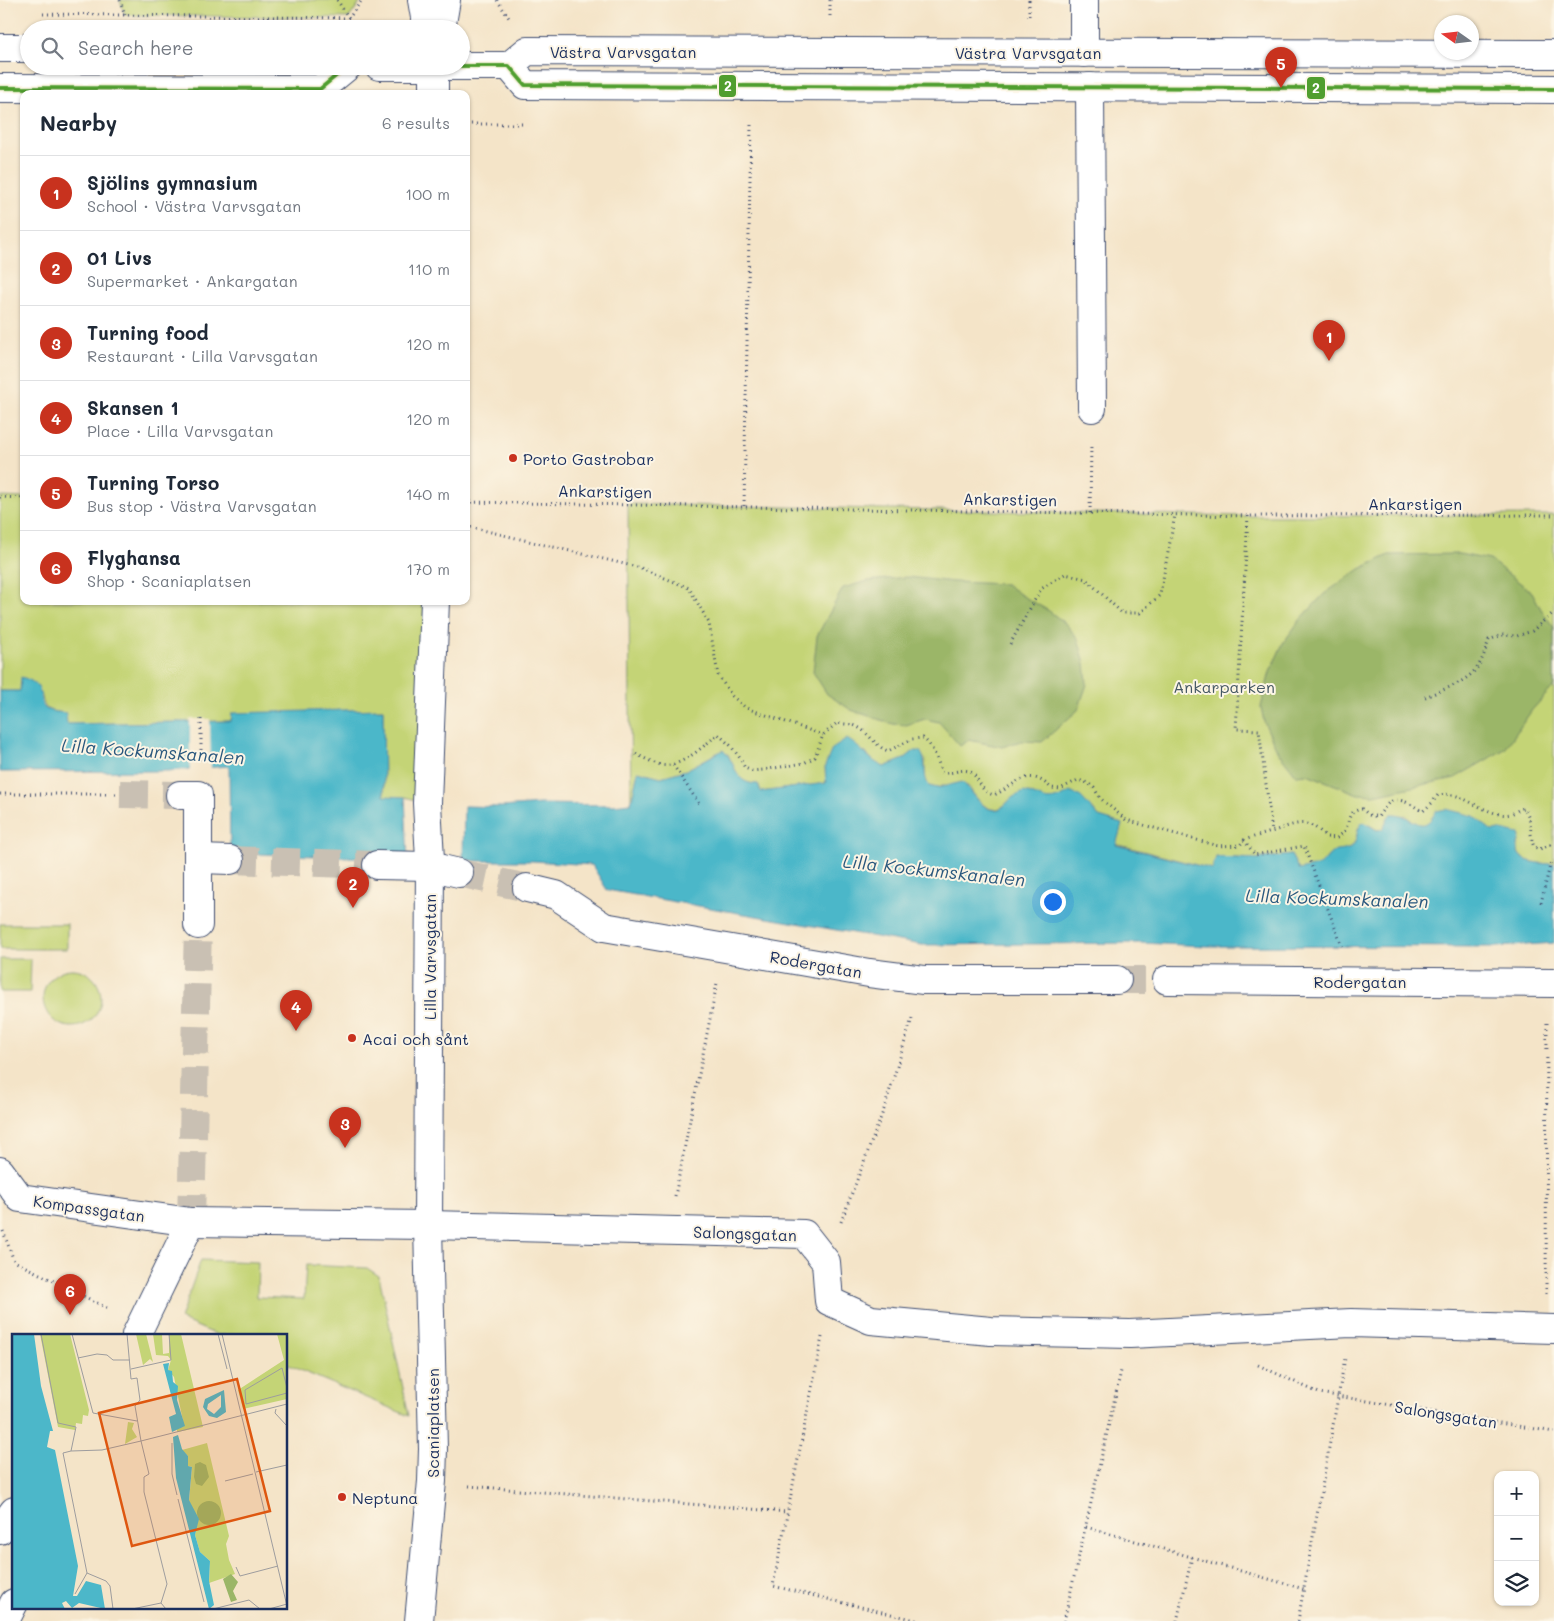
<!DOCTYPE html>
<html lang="en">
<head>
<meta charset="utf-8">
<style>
	body { margin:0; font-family:Mali,sans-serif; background:#f6f6f7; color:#1f2937 }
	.controls { position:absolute; right:15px; bottom:15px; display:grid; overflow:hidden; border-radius:10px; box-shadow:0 1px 4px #0004 }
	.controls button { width:45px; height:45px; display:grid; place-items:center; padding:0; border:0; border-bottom:1px solid #e0e1e3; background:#fff; color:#1f2937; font:25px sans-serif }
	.compass { position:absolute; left:1434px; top:15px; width:45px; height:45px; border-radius:50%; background:#fff; box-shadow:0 1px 4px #0004; rotate:284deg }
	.you { position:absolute; left:1052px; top:901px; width:18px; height:18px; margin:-12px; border:4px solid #fff; border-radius:50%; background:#1a73e8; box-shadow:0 0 0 8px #1a73e833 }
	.badge { display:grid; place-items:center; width:32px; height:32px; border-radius:50%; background:#c8321e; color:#fff; font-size:16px; font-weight:700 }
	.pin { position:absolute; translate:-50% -41px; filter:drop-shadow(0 1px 2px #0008) }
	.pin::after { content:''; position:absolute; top:26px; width:18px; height:15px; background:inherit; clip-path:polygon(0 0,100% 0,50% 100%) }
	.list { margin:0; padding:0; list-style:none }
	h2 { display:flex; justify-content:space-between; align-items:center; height:65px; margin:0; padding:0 20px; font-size:21px }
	h2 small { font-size:16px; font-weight:400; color:#747a83 }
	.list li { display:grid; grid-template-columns:32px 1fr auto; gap:15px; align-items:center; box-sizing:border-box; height:75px; padding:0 20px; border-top:1px solid #e0e1e3 }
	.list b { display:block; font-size:19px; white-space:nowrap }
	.list p { margin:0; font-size:16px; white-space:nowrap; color:#747a83 }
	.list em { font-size:16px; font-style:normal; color:#747a83 }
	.icon { flex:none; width:28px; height:28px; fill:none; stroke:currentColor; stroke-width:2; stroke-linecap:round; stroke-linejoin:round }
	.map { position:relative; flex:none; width:1554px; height:1621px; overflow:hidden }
	.search { position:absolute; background:#fff; box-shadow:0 1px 4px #0004; left:20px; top:20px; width:450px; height:55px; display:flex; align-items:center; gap:12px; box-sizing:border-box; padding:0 18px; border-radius:28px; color:#747a83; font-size:19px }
	.panel { position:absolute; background:#fff; box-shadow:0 1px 4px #0004; left:20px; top:90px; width:450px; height:515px; border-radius:10px }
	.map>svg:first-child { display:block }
	.green { fill:#c4d476; stroke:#70826a }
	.forest { fill:#9bb667; stroke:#5b7262 }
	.water { fill:#4cb7c9; stroke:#347394 }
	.pier { fill:#f4e4c8 }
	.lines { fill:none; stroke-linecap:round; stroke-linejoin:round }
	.minor-tunnel { stroke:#c9c0b3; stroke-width:28; stroke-dasharray:28 14; stroke-linecap:butt }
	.minor-casing { stroke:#3c4a6e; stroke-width:30 }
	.path { stroke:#3c4a6e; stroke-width:3; stroke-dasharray:1 4; stroke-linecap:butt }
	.minor { stroke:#fff; stroke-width:28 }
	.bus-1-casing { stroke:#fcf5e5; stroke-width:8 }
	.bus-1 { stroke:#509e2f; stroke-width:4 }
	.poi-dot { fill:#c8321e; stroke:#fcf5e5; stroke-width:2 }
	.labels { text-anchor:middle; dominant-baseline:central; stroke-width:4; stroke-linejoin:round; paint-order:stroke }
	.street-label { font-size:16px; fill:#1b2f5e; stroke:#fcf5e5 }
	.poi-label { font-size:16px; fill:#1b2f5e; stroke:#fcf5e5; text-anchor:start }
	.park-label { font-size:16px; fill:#455864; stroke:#fcf5e5 }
	.water-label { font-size:18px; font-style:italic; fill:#2a587e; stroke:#fcf5e5 }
	.inset-road { fill:none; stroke:#9d9c9e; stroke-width:1 }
	.view { fill:#de5710; fill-opacity:0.15; stroke:#de5710; stroke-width:2.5 }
	.inset-edge { fill:none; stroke:#1b2f5e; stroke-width:2.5 }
	.line-badge { stroke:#fcf5e5; stroke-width:2 }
	.badge-label { font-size:14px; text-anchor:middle; font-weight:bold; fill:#fff }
</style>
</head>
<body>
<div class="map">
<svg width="1554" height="1621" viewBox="0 0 1554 1621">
	<rect width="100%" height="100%" fill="#fcf5e5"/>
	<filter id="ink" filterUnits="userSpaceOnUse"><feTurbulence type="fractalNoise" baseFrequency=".02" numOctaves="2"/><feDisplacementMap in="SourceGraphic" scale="10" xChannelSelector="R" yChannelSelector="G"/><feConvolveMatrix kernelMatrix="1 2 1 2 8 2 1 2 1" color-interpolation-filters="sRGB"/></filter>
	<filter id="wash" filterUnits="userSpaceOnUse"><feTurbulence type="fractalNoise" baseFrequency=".0096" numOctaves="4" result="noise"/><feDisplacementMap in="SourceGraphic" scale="20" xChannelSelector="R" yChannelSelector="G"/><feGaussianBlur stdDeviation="1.12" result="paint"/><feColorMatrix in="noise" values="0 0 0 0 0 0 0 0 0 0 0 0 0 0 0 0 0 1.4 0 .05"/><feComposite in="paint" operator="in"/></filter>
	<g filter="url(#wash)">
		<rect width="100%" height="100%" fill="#f4e4c8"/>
		<g class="green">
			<polygon points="120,0 362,0 349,18 125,15"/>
			<path d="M 0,497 L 24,498 L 24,601 L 435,601 L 427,803 L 405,797 L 384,797 L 383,709 L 232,714 L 231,721 L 66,724 L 66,713 C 51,711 44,713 42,696 L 20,691 L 0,691 Z"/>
			<path d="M 628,504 L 1248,516 L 1554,515 L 1554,864 C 1544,864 1518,863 1518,850 C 1517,846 1519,841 1520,837 L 1501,830 L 1492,831 L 1474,816 L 1436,812 C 1426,831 1420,826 1405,815 L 1387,819 L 1386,824 L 1383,829 L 1377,830 L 1368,824 L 1358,828 C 1355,853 1347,847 1330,855 C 1326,857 1325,861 1322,864 C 1317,868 1306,868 1299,870 L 1291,855 L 1256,859 L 1216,857 L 1212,869 L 1116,844 L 1122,824 L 1099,817 L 1092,808 L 1060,798 L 1051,800 L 1041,799 L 1030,793 C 1025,795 1019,795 1014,797 C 1009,799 1006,805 1002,807 C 987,816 975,796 968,786 L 944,785 L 937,788 L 929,786 L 925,779 L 925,759 L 914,751 L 904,759 L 884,767 L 875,763 L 865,752 L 825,766 L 826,783 L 761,792 L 758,784 C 737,784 736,771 728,754 L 717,753 L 686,770 L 661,777 L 638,771 L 631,803 Z"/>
			<rect x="0" y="924" width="67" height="25"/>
			<polygon points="0,959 31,959 30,992 0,992"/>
			<circle cx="72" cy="998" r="29"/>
			<polygon points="201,1260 258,1262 257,1297 304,1299 306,1265 367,1268 379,1276 409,1416 286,1364 286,1335 217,1335 180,1319"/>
		</g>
		<g class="forest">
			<polygon points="1459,554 1490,560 1532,592 1541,609 1554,628 1554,686 1532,710 1505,749 1455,778 1374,795 1358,794 1307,774 1296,775 1278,752 1264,722 1261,707 1270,672 1283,643 1300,620 1324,594 1360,569 1389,555"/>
			<polygon points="907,577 954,582 1006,584 1021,595 1049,611 1066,624 1078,639 1085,663 1087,684 1078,710 1042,742 1021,741 1002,747 969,740 960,746 939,722 925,719 906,725 893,724 851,710 827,694 813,672 817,636 843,588 868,581"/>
		</g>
		<g class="water">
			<path d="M 21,677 C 50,685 35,701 46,709 C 51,712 60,712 66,713 L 67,724 L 231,721 L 232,713 L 383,709 L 384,796 L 405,797 L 408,861 L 374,858 L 230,853 L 229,766 L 168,771 L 0,772 L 0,691 L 20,691 Z"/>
			<path d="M 847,739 C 861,747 870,761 884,767 L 904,759 L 914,751 L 920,751 C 929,764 921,773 929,786 L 937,788 L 962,782 C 973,790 984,817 1001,808 C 1006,805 1009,800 1013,797 C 1017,795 1020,794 1024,792 C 1047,798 1046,806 1070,792 L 1081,797 L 1099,817 L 1122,824 L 1116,845 L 1212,869 L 1216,857 L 1256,859 L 1291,855 L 1299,870 C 1306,868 1317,867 1322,863 C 1326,860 1328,855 1333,852 C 1341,849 1349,852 1354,844 C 1359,835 1355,831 1363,822 L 1377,830 L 1382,829 C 1386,824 1386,819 1391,814 C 1413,812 1421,840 1436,811 L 1446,809 L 1474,816 L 1492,831 L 1501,830 L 1519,834 L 1520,837 C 1519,841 1517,846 1518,850 C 1518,863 1544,864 1554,864 L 1554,943 L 1498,947 L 1207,946 L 1141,943 L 922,945 L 607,890 L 592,865 L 533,861 L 475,861 L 463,859 L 464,806 L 502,807 L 540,804 L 613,805 L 631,803 L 638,771 L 661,777 L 686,770 L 723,750 C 738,764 733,784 758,784 L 761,792 L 826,783 L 825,766 L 832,749 Z"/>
		</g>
		<polygon class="pier" points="190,719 210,719 211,770 190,772"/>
	</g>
	<g filter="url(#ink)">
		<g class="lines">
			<g class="minor-tunnel">
				<polyline points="120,794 180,795"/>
				<polyline points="230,860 377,865"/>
				<polyline points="459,873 527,888"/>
				<polyline points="1117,980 1167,980"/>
				<polyline points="191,1222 198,925"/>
			</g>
			<defs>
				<g id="minor">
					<polyline points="422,0 427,29"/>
					<polyline points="1084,0 1084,53"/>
					<polyline points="441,29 446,0"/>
					<polyline points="0,48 29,48"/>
					<polyline points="379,66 509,66 527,51 1554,54"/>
					<polyline points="434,66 434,94"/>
					<polyline points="509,66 525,85 1554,89"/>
					<polyline points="1090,87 1092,408"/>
					<polyline points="0,88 320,89 348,66"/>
					<polyline points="180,795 198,795 198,925"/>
					<polyline points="199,859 230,860"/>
					<polyline points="377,865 429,866 459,873"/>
					<polyline points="527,888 556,895 604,927 869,973 924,980 1117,980"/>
					<polyline points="1167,980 1554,983"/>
					<polyline points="0,1171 20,1198 191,1222 428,1225 430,860 427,803 435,601"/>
					<polyline points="136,1335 191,1222"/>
					<polyline points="0,1530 14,1511"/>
					<polyline points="5,1621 14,1603"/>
					<polyline points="419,1621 432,1481 433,1449 428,1225 804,1234 826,1262 829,1301 871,1320 991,1331 1130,1334 1351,1323 1554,1329"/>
				</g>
			</defs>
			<use href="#minor" class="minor-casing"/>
			<g class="path">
				<polyline points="120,0 125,15"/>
				<polyline points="337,0 349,18 349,29"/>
				<polyline points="497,0 509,18 511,18"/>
				<polyline points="830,0 830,17"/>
				<polyline points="43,14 349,18 362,0"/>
				<polyline points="1029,16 1029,0"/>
				<polyline points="466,124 526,124"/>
				<polyline points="0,497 24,498"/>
				<polyline points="466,502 1248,516 1554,515"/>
				<polyline points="744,506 751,125"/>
				<polyline points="1090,513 1091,443"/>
				<polyline points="1248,516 1236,729 1259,730 1272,831"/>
				<polyline points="466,526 641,568 689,588 709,623 718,675 732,696 746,708 823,735"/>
				<polyline points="1010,644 1041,589 1065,574 1086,579 1122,613 1140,613 1160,595 1175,515"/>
				<path d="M 1425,697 C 1444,689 1470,682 1480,663 C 1484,656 1486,648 1489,640 L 1502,635 L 1517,636 L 1532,631 L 1554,612"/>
				<path d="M 636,754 C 644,758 653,763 661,765 C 680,769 705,745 718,734 L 730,745 L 740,758 L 745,768 L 752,771 L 763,770 L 804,763 L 815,757 L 823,735 L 837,723 C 842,724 849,724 853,725 C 868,730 874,746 888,751 L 912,739 L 923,738 C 933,747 938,759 941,772 C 951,776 963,766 972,773 C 982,782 979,791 994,795 C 1017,785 1027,765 1051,788 L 1060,789 L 1078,780 L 1088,783 L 1094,788 L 1100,798 L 1126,820 L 1218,846 L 1240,845 L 1244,840 C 1253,837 1262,835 1271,832 C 1295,824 1307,816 1326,837 L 1337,838 C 1339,836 1342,834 1344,832 C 1351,822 1345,812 1362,809 L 1369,815 L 1378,817 C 1387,804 1391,795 1408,803 C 1414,805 1417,809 1423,811 L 1432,803 L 1438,795 C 1445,794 1450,794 1457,796 C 1471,801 1495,818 1510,814 C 1515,813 1518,809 1524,808 C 1534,823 1528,831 1534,847 L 1540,849 L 1550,845 L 1554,847"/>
				<polyline points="201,760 201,715"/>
				<polyline points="673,765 700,805"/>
				<polyline points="0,794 120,794"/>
				<polyline points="1244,840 1255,855 1304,846 1342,946"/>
				<polyline points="1541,903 1551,861"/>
				<polyline points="675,1196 717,983"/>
				<polyline points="841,1222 884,1109 913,1015"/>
				<polyline points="3,1231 14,1261 109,1309"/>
				<polyline points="1546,1294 1547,1020"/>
				<polyline points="822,1337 773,1586 920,1621"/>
				<polyline points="1258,1365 1319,1393 1554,1432"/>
				<polyline points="469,1486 787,1512"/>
				<polyline points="1086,1527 1304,1589"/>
				<polyline points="1064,1621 1121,1371"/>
				<polyline points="1177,1621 1192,1557"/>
				<polyline points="1298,1621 1345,1358"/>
			</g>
			<use href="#minor" class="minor"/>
			<defs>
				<g id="bus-1">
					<polyline points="461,66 509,66 525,85 1554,89"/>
					<polyline points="0,88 320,89 348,66"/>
				</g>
			</defs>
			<use href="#bus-1" class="bus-1-casing"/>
			<use href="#bus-1" class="bus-1"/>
		</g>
	</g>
	<g class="poi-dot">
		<circle cx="513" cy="458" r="5"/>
		<circle cx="352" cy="1038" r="5"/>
		<circle cx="342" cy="1497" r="5"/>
	</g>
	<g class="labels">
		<g class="street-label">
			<text x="623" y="51">Västra Varvsgatan</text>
			<text x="1028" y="52">Västra Varvsgatan</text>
			<text transform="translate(605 491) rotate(1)">Ankarstigen</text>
			<text transform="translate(1010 499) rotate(1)">Ankarstigen</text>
			<text x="1415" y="503">Ankarstigen</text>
			<text transform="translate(429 957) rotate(-90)">Lilla Varvsgatan</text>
			<text transform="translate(816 964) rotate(10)">Rodergatan</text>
			<text x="1360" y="981">Rodergatan</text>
			<text transform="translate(89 1208) rotate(8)">Kompassgatan</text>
			<text transform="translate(745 1233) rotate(2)">Salongsgatan</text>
			<text transform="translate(1446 1414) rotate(9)">Salongsgatan</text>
			<text transform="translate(432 1423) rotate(-90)">Scaniaplatsen</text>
		</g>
		<g class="poi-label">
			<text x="523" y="458">Porto Gastrobar</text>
			<text x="362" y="1038">Acai och sånt</text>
			<text x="352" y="1497">Neptuna</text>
		</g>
		<g class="park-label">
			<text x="1224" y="686">Ankarparken</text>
		</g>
		<g class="water-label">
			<text transform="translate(153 751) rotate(4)">Lilla Kockumskanalen</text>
			<text transform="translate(934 870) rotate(6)">Lilla Kockumskanalen</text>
			<text transform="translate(1337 898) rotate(2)">Lilla Kockumskanalen</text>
		</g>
	</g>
	<g transform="translate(12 1334)">
		<rect width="275" height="275" fill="#f4e4c8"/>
		<path d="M 28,0 L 58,0 L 77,76 L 76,82 L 71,81 L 70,90 L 64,89 L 63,96 L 46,93 ZM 124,0 L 134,0 L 141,28 L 138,25 L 131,31 ZM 141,0 L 150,0 L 151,20 L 157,19 L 157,0 L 169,0 L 191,93 L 165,98 L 165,94 L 172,92 L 162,43 L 156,36 L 159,26 L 156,22 L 144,21 ZM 265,0 L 275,0 L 275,65 L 231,75 L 226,56 L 272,26 ZM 116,88 L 122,89 L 120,95 L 125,103 L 113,110 ZM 195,109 L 217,202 L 214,210 L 217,226 L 223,240 L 197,249 L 198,227 L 188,218 L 183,201 L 186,185 L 177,167 L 180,133 L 176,132 L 176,122 L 170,116 Z" fill="#c4d476"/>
		<path d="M 188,128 L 194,131 L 197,143 L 190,152 L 184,150 L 182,143 L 183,130 ZM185 179a12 12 0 1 1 24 0a12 12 0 1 1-24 0ZM 219,240 L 226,248 L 221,257 L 225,266 L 219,268 L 211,245 Z" fill="#9bb667"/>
		<path d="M 0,0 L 22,0 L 29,52 L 41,97 L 38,97 L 35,113 L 43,116 L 66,232 L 61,262 L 65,262 L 74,247 L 89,251 L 93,275 L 67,269 L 60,274 L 54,267 L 50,269 L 53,275 L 0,275 ZM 157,29 L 156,36 L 160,37 L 161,48 L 166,52 L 165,66 L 173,92 L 160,98 L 157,83 L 164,80 L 151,30 ZM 212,56 L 214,78 L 205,84 L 197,82 L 191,73 L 193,65 ZM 209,61 L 209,73 L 202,80 L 195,75 L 196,70 ZM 166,101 L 170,115 L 176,122 L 176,132 L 180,133 L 177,166 L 187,185 L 183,201 L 188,218 L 198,227 L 197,247 L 202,271 L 197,275 L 164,144 L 161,103 Z" fill="#4cb7c9" fill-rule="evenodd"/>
		<path class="inset-road" d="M 29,0 L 46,89 L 64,93 L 59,117M 60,0 L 81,79 L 125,87M 115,0 L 119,45 L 125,44 L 128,66 L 123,72 L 129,107 L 275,70M 206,0 L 215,35M 210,0 L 275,272M 66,24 L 85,20 L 95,21 L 101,26 L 118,26M 119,35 L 159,26 L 157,0M 275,54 L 270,34 L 233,56 L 234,70 L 275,59M 264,75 L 263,79 L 275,92M 160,109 L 160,140 L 165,161M 244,138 L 275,131M 213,147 L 241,140M 166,165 L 192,268M 224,233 L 228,242 L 266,232M 63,260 L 75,239M 101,275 L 98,252 L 94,247 L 75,239 L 51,119 L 59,117 L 90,116 L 129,107 L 137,140 L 132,143 L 132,158 L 155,250 L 149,269M 120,275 L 149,269 L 154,275M 201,275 L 237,266 L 248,275M 257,275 L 275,270"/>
		<path class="view" d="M 225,45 L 258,177 L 120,212 L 87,79 Z"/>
		<rect width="275" height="275" class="inset-edge"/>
	</g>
	<g class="line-badge">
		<rect x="718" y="74" width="19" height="24" rx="5" fill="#509e2f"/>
		<rect x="1306" y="76" width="20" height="24" rx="5" fill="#509e2f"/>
	</g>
	<g class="badge-label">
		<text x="728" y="91">2</text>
		<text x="1316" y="93">2</text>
	</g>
</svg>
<div class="controls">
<button>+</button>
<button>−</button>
<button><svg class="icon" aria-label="layers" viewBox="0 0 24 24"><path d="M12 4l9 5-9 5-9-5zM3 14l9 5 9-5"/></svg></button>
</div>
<svg class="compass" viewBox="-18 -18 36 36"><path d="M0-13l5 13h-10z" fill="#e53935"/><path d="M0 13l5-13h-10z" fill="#747a83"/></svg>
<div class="you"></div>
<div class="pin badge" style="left:1329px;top:361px">1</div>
<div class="pin badge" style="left:353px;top:908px">2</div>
<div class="pin badge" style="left:345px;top:1148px">3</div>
<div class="pin badge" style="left:296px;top:1031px">4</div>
<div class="pin badge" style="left:1281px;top:88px">5</div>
<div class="pin badge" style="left:70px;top:1315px">6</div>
<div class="search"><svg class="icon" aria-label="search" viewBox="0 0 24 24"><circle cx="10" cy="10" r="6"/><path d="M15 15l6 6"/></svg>Search here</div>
<section class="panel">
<h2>Nearby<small>6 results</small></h2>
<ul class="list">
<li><span class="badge">1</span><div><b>Sjölins gymnasium</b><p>School · Västra Varvsgatan</p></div><em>100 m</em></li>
<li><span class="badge">2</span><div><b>01 Livs</b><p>Supermarket · Ankargatan</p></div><em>110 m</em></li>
<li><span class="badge">3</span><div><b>Turning food</b><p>Restaurant · Lilla Varvsgatan</p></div><em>120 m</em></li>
<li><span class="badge">4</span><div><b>Skansen 1</b><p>Place · Lilla Varvsgatan</p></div><em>120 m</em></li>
<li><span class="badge">5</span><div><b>Turning Torso</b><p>Bus stop · Västra Varvsgatan</p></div><em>140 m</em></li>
<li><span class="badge">6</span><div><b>Flyghansa</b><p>Shop · Scaniaplatsen</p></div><em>170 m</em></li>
</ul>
</section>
</div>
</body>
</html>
